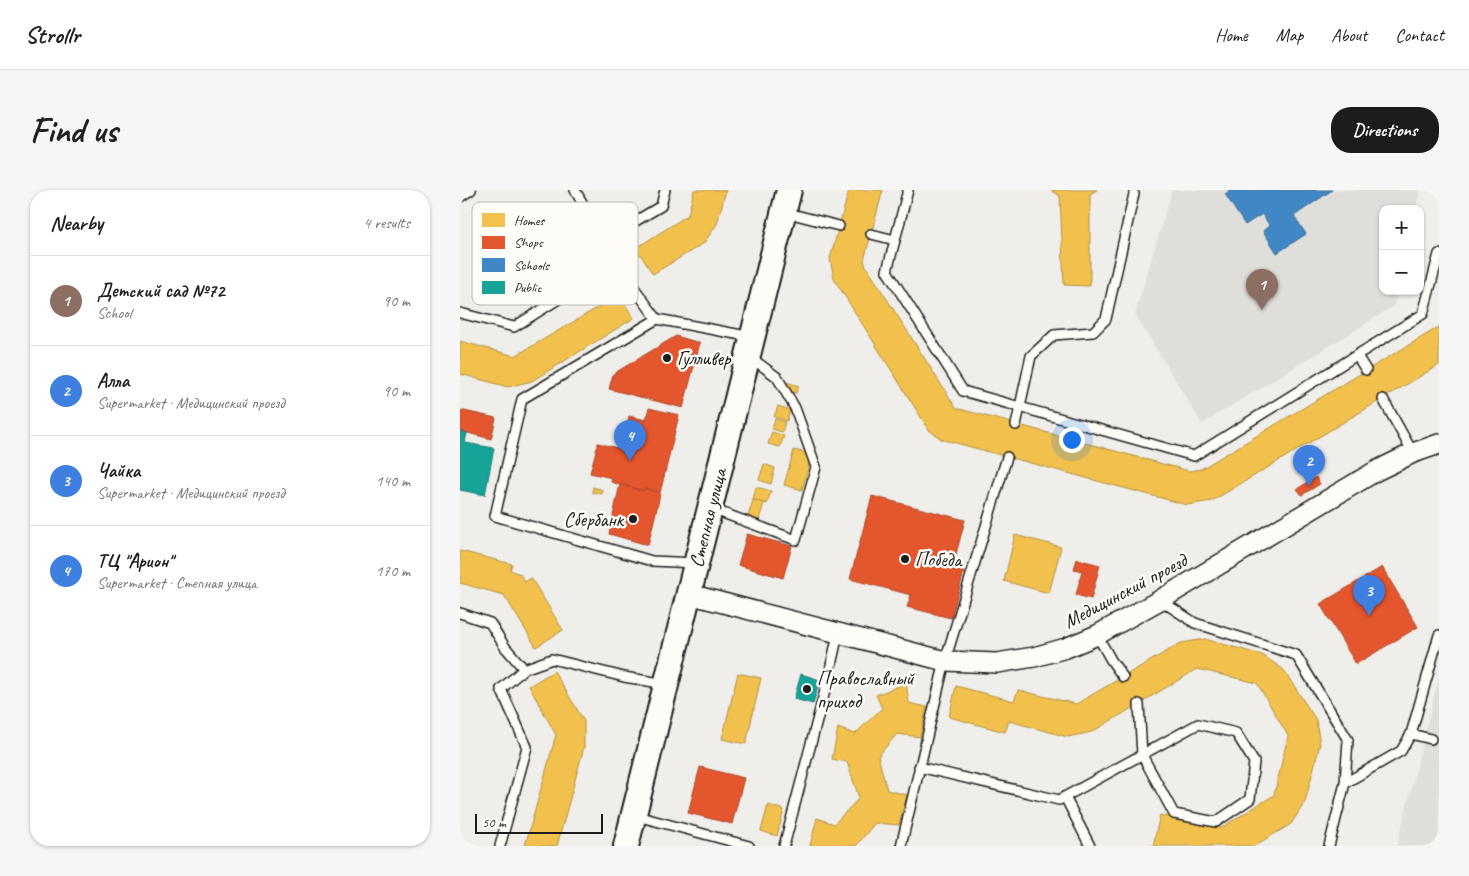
<!DOCTYPE html>
<html lang="en">
<head>
<meta charset="utf-8">
<style>
	body { margin:0; font-family:Caveat,sans-serif; background:#f6f6f6; color:#202124 }
	.controls { position:absolute; right:15px; top:15px; display:grid; overflow:hidden; border-radius:10px; box-shadow:0 1px 4px #0004 }
	.controls button { width:45px; height:45px; display:grid; place-items:center; padding:0; border:0; border-bottom:1px solid #e0e0e0; background:#fff; color:#202124; font:25px sans-serif }
	.scale { position:absolute; left:15px; bottom:12px; width:128px; box-sizing:border-box; padding-left:5px; border:2px solid #1c1c1c; border-top:0; font-size:14px; line-height:18px; white-space:nowrap; color:#1c1c1c; -webkit-text-stroke:4px #fdfcf7; paint-order:stroke }
	.you { position:absolute; left:611px; top:249px; width:18px; height:18px; margin:-12px; border:4px solid #fff; border-radius:50%; background:#1a73e8; box-shadow:0 0 0 8px #1a73e833 }
	.badge { display:grid; place-items:center; width:32px; height:32px; border-radius:50%; background:#1c1c1c; color:#fff; font-size:16px; font-weight:700 }
	.pin { position:absolute; translate:-50% -41px; filter:drop-shadow(0 1px 2px #0008) }
	.pin::after { content:''; position:absolute; top:26px; width:18px; height:15px; background:inherit; clip-path:polygon(0 0,100% 0,50% 100%) }
	.list { margin:0; padding:0; list-style:none }
	h2 { display:flex; justify-content:space-between; align-items:center; height:65px; margin:0; padding:0 20px; font-size:21px }
	h2 small { font-size:16px; font-weight:400; color:#757577 }
	.list li { display:grid; grid-template-columns:32px 1fr auto; gap:15px; align-items:center; box-sizing:border-box; height:90px; padding:0 20px; border-top:1px solid #e0e0e0 }
	.list b { display:block; font-size:19px; white-space:nowrap }
	.list p { margin:0; font-size:16px; white-space:nowrap; color:#757577 }
	.list em { font-size:16px; font-style:normal; color:#757577 }
	.map { position:relative; flex:none; width:979px; height:656px; overflow:hidden; border-radius:20px }
	header { display:flex; align-items:center; gap:30px; box-sizing:border-box; height:70px; padding:0 25px; background:#fff; border-bottom:1px solid #e0e0e0 }
	header strong { font-size:24px }
	nav { display:flex; gap:28px; margin-inline-start:auto; font-size:18px }
	.intro { display:flex; align-items:center; justify-content:space-between; box-sizing:border-box; height:120px; padding:0 30px }
	h1 { margin:0; font-size:35px }
	.button { padding:12px 22px; border-radius:20px; background:#1c1c1c; color:#fff; font-size:18px; font-weight:700 }
	main { display:flex; gap:30px; padding:0 30px }
	aside { flex:1; background:#fff; border-radius:20px; box-shadow:0 1px 4px #0004 }
	.map>svg:first-child { display:block }
	.built { fill:#e0deda }
	.homes { fill:#f2c14e; stroke:#b2903f }
	.shops { fill:#e4572e; stroke:#a84529 }
	.schools { fill:#3f88c5; stroke:#346892 }
	.public { fill:#17a398; stroke:#187a73 }
	.lines { fill:none; stroke-linecap:round; stroke-linejoin:round }
	.service-casing { stroke:#1c1c1c; stroke-width:12 }
	.minor-casing { stroke:#1c1c1c; stroke-width:22 }
	.tertiary-casing { stroke:#1c1c1c; stroke-width:28 }
	.service { stroke:#fdfcf7; stroke-width:9 }
	.minor { stroke:#fdfcf7; stroke-width:19 }
	.tertiary { stroke:#fdfcf7; stroke-width:24 }
	.poi-dot { fill:#1c1c1c; stroke:#fdfcf7; stroke-width:2 }
	.labels { text-anchor:middle; dominant-baseline:central; stroke-width:5; stroke-linejoin:round; paint-order:stroke }
	.poi-label { font-size:20px; fill:#1c1c1c; stroke:#fdfcf7; text-anchor:start }
	.street-label { font-size:20px; fill:#1c1c1c; stroke:#fdfcf7 }
	.key { fill:#fdfcf7; stroke:#bab9b5; stroke-width:1 }
	.key-label { font-size:14px; fill:#1c1c1c }
</style>
</head>
<body>
<header>
<strong>Strollr</strong>
<nav><a>Home</a><a>Map</a><a>About</a><a>Contact</a></nav>
</header>
<div class="intro"><h1>Find us</h1><a class="button">Directions</a></div>
<main>
<aside>
<h2>Nearby<small>4 results</small></h2>
<ul class="list">
<li><span class="badge" style="background:#8d6e63">1</span><div><b>Детский сад №72</b><p>School</p></div><em>90 m</em></li>
<li><span class="badge" style="background:#3f7fe0">2</span><div><b>Алла</b><p>Supermarket · Медицинский проезд</p></div><em>90 m</em></li>
<li><span class="badge" style="background:#3f7fe0">3</span><div><b>Чайка</b><p>Supermarket · Медицинский проезд</p></div><em>140 m</em></li>
<li><span class="badge" style="background:#3f7fe0">4</span><div><b>ТЦ &quot;Арион&quot;</b><p>Supermarket · Степная улица</p></div><em>170 m</em></li>
</ul>
</aside>
<div class="map">
<svg width="979" height="656" viewBox="0 0 979 656">
	<rect width="100%" height="100%" fill="#f0eeea"/>
	<filter id="ink" filterUnits="userSpaceOnUse"><feTurbulence type="fractalNoise" baseFrequency=".02" numOctaves="2"/><feDisplacementMap in="SourceGraphic" scale="10" xChannelSelector="R" yChannelSelector="G"/><feConvolveMatrix kernelMatrix="1 2 1 2 8 2 1 2 1" color-interpolation-filters="sRGB"/></filter>
	<g filter="url(#ink)">
		<g class="built">
			<polygon points="712,0 960,0 956,19 923,19 923,101 937,101 934,116 742,234 675,124"/>
			<polygon points="979,487 979,656 937,656"/>
		</g>
		<g class="homes">
			<polygon points="234,0 266,0 257,34 244,53 193,84 176,58 228,25"/>
			<polygon points="389,0 423,0 404,70 406,76 496,218 729,281 741,279 979,137 979,175 752,311 727,315 481,249 469,240 374,89 370,69"/>
			<polygon points="591,0 637,0 630,4 630,96 604,95 600,6"/>
			<polygon points="159,105 174,128 72,191 48,197 0,184 0,151 55,166"/>
			<polygon points="326,192 339,196 336,203 324,199"/>
			<polygon points="318,216 330,220 327,231 314,227"/>
			<polygon points="315,229 325,232 322,242 312,239"/>
			<polygon points="312,242 324,246 320,257 308,254"/>
			<polygon points="334,260 352,264 342,300 324,295"/>
			<polygon points="304,274 315,278 311,294 299,290"/>
			<polygon points="133,297 143,300 142,304 132,302"/>
			<polygon points="296,297 311,301 307,314 293,310"/>
			<polygon points="293,310 304,313 299,330 288,327"/>
			<polygon points="555,345 601,357 589,403 544,391"/>
			<polygon points="0,361 52,374 50,380 60,384 65,392 71,388 103,440 76,457 44,405 0,393"/>
			<polygon points="745,449 802,465 823,479 856,530 860,554 845,612 831,634 794,656 693,656 700,625 761,638 814,605 828,546 797,493 737,479 632,542 608,547 549,531 545,542 489,527 496,496 554,511 558,500 616,514 721,453"/>
			<polygon points="94,481 124,531 124,557 97,656 65,656 96,545 69,496"/>
			<polygon points="278,483 301,488 286,554 262,549"/>
			<polygon points="446,493 449,513 467,517 460,547 437,544 418,566 427,600 447,605 439,635 415,633 396,656 350,656 357,628 374,634 399,608 387,572 372,569 378,538 395,544 422,518 416,505"/>
			<polygon points="308,615 324,620 317,646 301,641"/>
		</g>
		<g class="shops">
			<polygon points="216,146 240,153 223,218 149,199 153,184"/>
			<polygon points="189,218 219,225 200,303 184,298 183,301 151,292 152,288 130,283 138,253 161,259 169,226 186,230"/>
			<polygon points="0,220 36,228 31,249 0,241"/>
			<polygon points="856,287 860,294 842,305 837,299"/>
			<polygon points="160,294 183,301 184,298 200,303 198,314 188,355 149,344"/>
			<polygon points="412,306 505,330 492,379 504,382 491,428 447,417 451,405 390,389"/>
			<polygon points="287,344 332,356 323,388 278,375"/>
			<polygon points="617,369 640,375 631,409 616,405 622,381 614,379"/>
			<polygon points="922,377 958,437 896,474 860,414"/>
			<polygon points="240,577 284,588 272,634 228,623"/>
		</g>
		<polygon class="schools" points="771,0 872,0 834,26 846,44 817,63 803,41 810,36 802,24 785,35 765,4"/>
		<g class="public">
			<polygon points="0,241 7,243 5,253 34,258 25,305 0,300"/>
			<polygon points="341,484 360,490 353,514 334,509"/>
		</g>
		<g class="lines">
			<defs>
				<g id="service">
					<polyline points="115,0 156,73 197,129 292,147"/>
					<polyline points="448,0 427,81 503,201 734,266 963,124 979,64"/>
					<polyline points="0,7 11,0"/>
					<polyline points="324,22 379,36"/>
					<polyline points="411,44 435,50"/>
					<polyline points="142,51 201,16 205,0"/>
					<polyline points="0,123 54,137 156,73"/>
					<polyline points="197,129 62,209 35,326 192,371 236,373"/>
					<polyline points="897,166 906,180"/>
					<polyline points="923,209 953,263"/>
					<polyline points="556,235 571,166 594,145 633,142 646,129 674,4"/>
					<polyline points="252,319 336,350 356,277 335,218 317,187 290,167"/>
					<polyline points="700,410 735,433 836,465 888,550 885,593"/>
					<polyline points="0,423 30,433 45,457 64,479"/>
					<polyline points="637,445 651,470 663,487"/>
					<polyline points="971,549 951,544 979,445"/>
					<polyline points="459,577 599,610 738,534 776,543 794,572 790,609 756,632 714,624 682,565 679,514"/>
					<polyline points="605,607 630,656"/>
					<polyline points="173,625 289,656"/>
					<polyline points="40,656 67,557 41,499 64,479 92,469 164,487 206,494"/>
					<polyline points="324,656 367,493 378,444"/>
					<polyline points="441,656 485,471 547,267"/>
					<polyline points="869,656 885,593 941,561 951,544"/>
				</g>
				<polyline id="minor" points="229,404 485,471 537,473 574,467 606,458 637,445 700,410 916,281 953,263 979,254"/>
				<polyline id="tertiary" points="166,656 329,0"/>
			</defs>
			<use href="#service" class="service-casing"/>
			<use href="#minor" class="minor-casing"/>
			<use href="#tertiary" class="tertiary-casing"/>
			<use href="#service" class="service"/>
			<use href="#minor" class="minor"/>
			<use href="#tertiary" class="tertiary"/>
		</g>
	</g>
	<g class="poi-dot">
		<circle cx="207" cy="168" r="5"/>
		<circle cx="173" cy="329" r="5"/>
		<circle cx="445" cy="369" r="5"/>
		<circle cx="347" cy="499" r="5"/>
	</g>
	<g class="labels">
		<g class="poi-label">
			<text x="217" y="168">Гулливер</text>
			<text x="163" y="329" text-anchor="end">Сбербанк</text>
			<text x="455" y="369">Победа</text>
			<text x="357" y="488">Православный<tspan x="357" dy="23">приход</tspan></text>
		</g>
		<g class="street-label">
			<text transform="translate(248 328) rotate(-76)">Степная улица</text>
			<text transform="translate(665 401) rotate(-28)">Медицинский проезд</text>
		</g>
	</g>
	<rect x="12" y="12" width="166" height="103" rx="8" class="key"/>
	<rect x="22" y="23" width="23" height="14" fill="#f2c14e"/>
	<rect x="22" y="46" width="23" height="13" fill="#e4572e"/>
	<rect x="22" y="68" width="23" height="14" fill="#3f88c5"/>
	<rect x="22" y="91" width="23" height="13" fill="#17a398"/>
	<g class="key-label">
		<text x="54" y="35">Homes</text>
		<text x="54" y="57">Shops</text>
		<text x="54" y="80">Schools</text>
		<text x="54" y="102">Public</text>
	</g>
</svg>
<div class="controls">
<button>+</button>
<button>−</button>
</div>
<div class="scale">50 m</div>
<div class="you"></div>
<div class="pin badge" style="left:802px;top:120px;background:#8d6e63">1</div>
<div class="pin badge" style="left:849px;top:296px;background:#3f7fe0">2</div>
<div class="pin badge" style="left:909px;top:426px;background:#3f7fe0">3</div>
<div class="pin badge" style="left:170px;top:271px;background:#3f7fe0">4</div>
</div>
</main>
</body>
</html>
